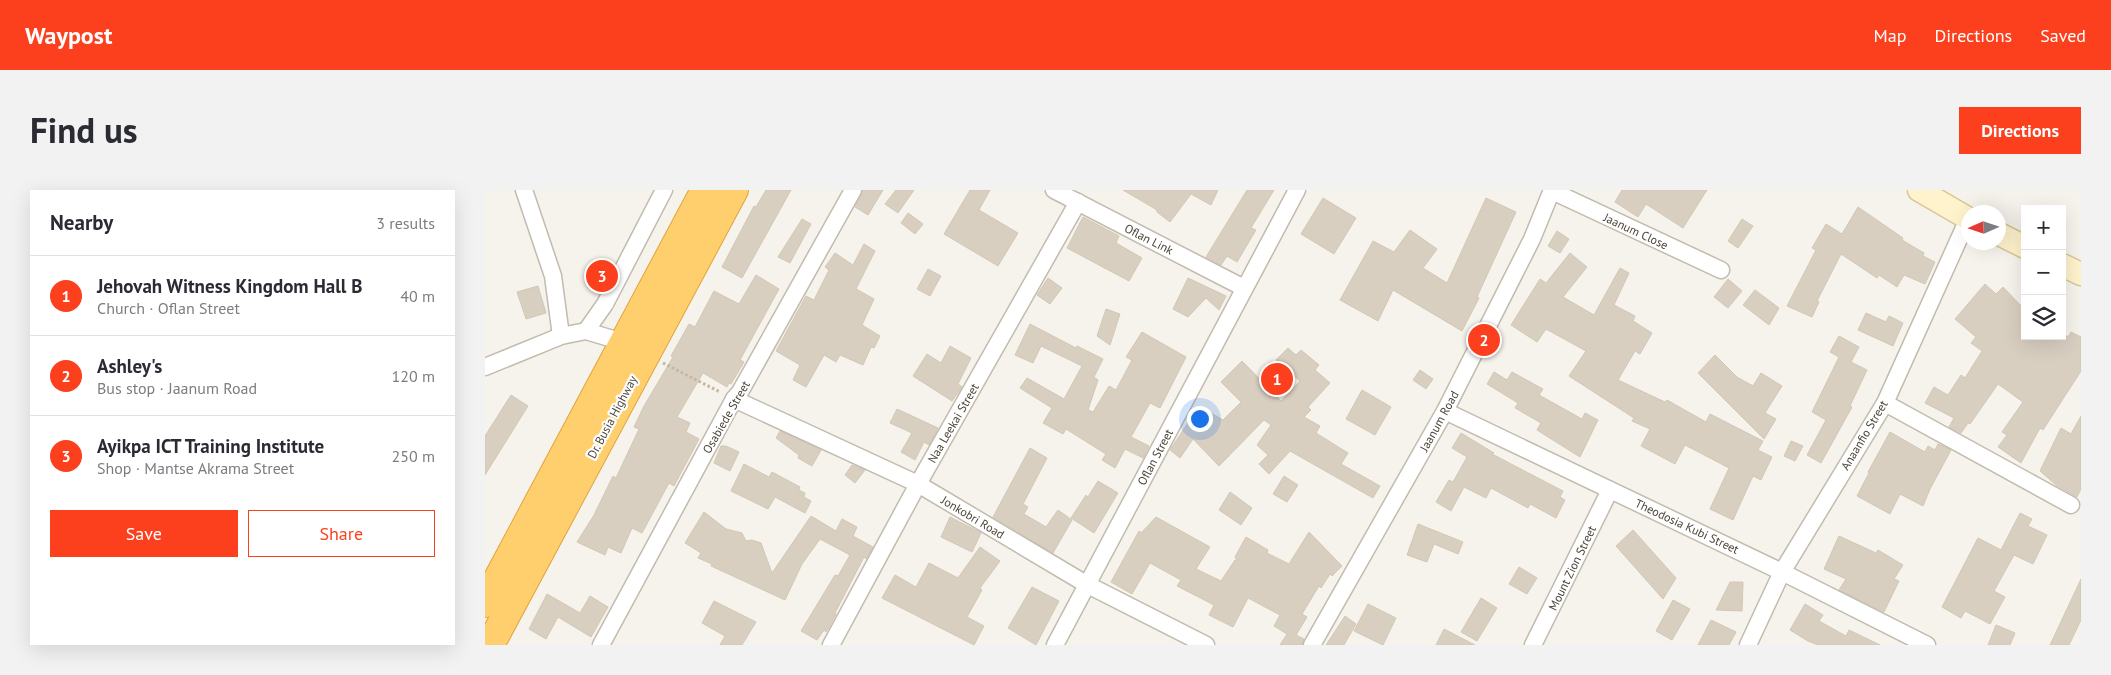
<!DOCTYPE html>
<html lang="en">
<head>
<meta charset="utf-8">
<style>
	body { margin:0; font-family:"PT Sans",sans-serif; background:#f2f2f3; color:#2b2b33 }
	.controls { position:absolute; right:15px; top:15px; display:grid; overflow:hidden; border-radius:0px; box-shadow:0 5px 20px #0002 }
	.controls button { width:45px; height:45px; display:grid; place-items:center; padding:0; border:0; border-bottom:1px solid #e1e1e2; background:#fff; color:#2b2b33; font:25px sans-serif }
	.compass { position:absolute; left:1476px; top:15px; width:45px; height:45px; border-radius:50%; background:#fff; box-shadow:0 5px 20px #0002; rotate:267deg }
	.you { position:absolute; left:714px; top:228px; width:18px; height:18px; margin:-12px; border:4px solid #fff; border-radius:50%; background:#1a73e8; box-shadow:0 0 0 8px #1a73e833 }
	.badge { display:grid; place-items:center; width:32px; height:32px; border-radius:50%; background:#fc3f1d; color:#fff; font-size:16px; font-weight:700 }
	.pin { position:absolute; translate:-50% -50%; border:2px solid #fff; box-shadow:0 1px 5px #0006 }
	.list { margin:0; padding:0; list-style:none }
	h2 { display:flex; justify-content:space-between; align-items:center; height:65px; margin:0; padding:0 20px; font-size:21px }
	h2 small { font-size:16px; font-weight:400; color:#7c7c81 }
	.list li { display:grid; grid-template-columns:32px 1fr auto; gap:15px; align-items:center; box-sizing:border-box; height:80px; padding:0 20px; border-top:1px solid #e1e1e2 }
	.list b { display:block; font-size:19px; white-space:nowrap }
	.list p { margin:0; font-size:16px; white-space:nowrap; color:#7c7c81 }
	.list em { font-size:16px; font-style:normal; color:#7c7c81 }
	.actions { display:flex; gap:10px; padding:15px 20px }
	.actions a { flex:1; padding:11px 0; border:1px solid #fc3f1d; border-radius:0px; text-align:center; font-size:18px; color:#fc3f1d }
	.actions .main { background:#fc3f1d; color:#fff }
	.icon { flex:none; width:28px; height:28px; fill:none; stroke:currentColor; stroke-width:2; stroke-linecap:round; stroke-linejoin:round }
	.map { position:relative; flex:none; width:1596px; height:455px; overflow:hidden; border-radius:0px }
	header { display:flex; align-items:center; gap:30px; box-sizing:border-box; height:70px; padding:0 25px; background:#fc3f1d; color:#fff }
	header strong { font-size:24px }
	nav { display:flex; gap:28px; margin-inline-start:auto; font-size:18px }
	.intro { display:flex; align-items:center; justify-content:space-between; box-sizing:border-box; height:120px; padding:0 30px }
	h1 { margin:0; font-size:35px }
	.button { padding:12px 22px; border-radius:0px; background:#fc3f1d; color:#fff; font-size:18px; font-weight:700 }
	main { display:flex; gap:30px; padding:0 30px }
	aside { flex:1; background:#fff; border-radius:0px; box-shadow:0 5px 20px #0002 }
	.map>svg:first-child { display:block }
	.building { fill:#d8cfc1; stroke:#d3c7b4 }
	.lines { fill:none; stroke-linecap:round; stroke-linejoin:round }
	.street-casing { stroke:#c2bbae; stroke-width:19 }
	.secondary-casing { stroke:#d6c79b; stroke-width:25 }
	.highway-casing { stroke:#e0a43c; stroke-width:30 }
	.path { stroke:#c4b79f; stroke-width:3; stroke-dasharray:2.5 2.5; stroke-linecap:butt }
	.street { stroke:#fff; stroke-width:16 }
	.secondary { stroke:#fff3cd; stroke-width:22 }
	.highway { stroke:#ffcf6e; stroke-width:28 }
	.labels { text-anchor:middle; dominant-baseline:central; stroke-width:4.5; stroke-linejoin:round; paint-order:stroke }
	.street-label { font-size:12px; fill:#4b4439; stroke:#fff }
</style>
</head>
<body>
<header>
<strong>Waypost</strong>
<nav><a>Map</a><a>Directions</a><a>Saved</a></nav>
</header>
<div class="intro"><h1>Find us</h1><a class="button">Directions</a></div>
<main>
<aside>
<h2>Nearby<small>3 results</small></h2>
<ul class="list">
<li><span class="badge">1</span><div><b>Jehovah Witness Kingdom Hall B</b><p>Church · Oflan Street</p></div><em>40 m</em></li>
<li><span class="badge">2</span><div><b>Ashley's</b><p>Bus stop · Jaanum Road</p></div><em>120 m</em></li>
<li><span class="badge">3</span><div><b>Ayikpa ICT Training Institute</b><p>Shop · Mantse Akrama Street</p></div><em>250 m</em></li>
</ul>
<div class="actions"><a class="main">Save</a><a>Share</a></div>
</aside>
<div class="map">
<svg width="1596" height="455" viewBox="0 0 1596 455">
	<rect width="100%" height="100%" fill="#f6f3ec"/>
	<g class="building">
		<polygon points="281,0 306,0 257,88 237,77 269,16 271,17"/>
		<polygon points="378,0 398,0 383,25 370,17"/>
		<polygon points="411,0 429,0 413,23 400,14"/>
		<polygon points="485,0 505,0 494,20 533,43 513,76 459,44"/>
		<polygon points="638,0 733,0 726,15 706,4 685,32 672,22 672,20"/>
		<polygon points="762,0 789,0 766,38 771,40 752,72 742,66 736,75 721,67"/>
		<polygon points="1137,0 1222,0 1198,38 1161,14 1153,27 1130,12"/>
		<polygon points="838,8 871,28 849,64 816,44"/>
		<polygon points="1001,8 1031,22 992,107 994,108 977,141 908,100 893,131 855,110 888,51 909,62 925,40 952,59 938,78 962,93"/>
		<polygon points="1373,17 1418,48 1417,50 1439,63 1438,66 1450,72 1440,94 1419,85 1412,97 1394,85 1392,88 1356,64 1332,111 1334,112 1327,127 1302,116 1331,60 1327,58 1341,34 1357,44"/>
		<polygon points="423,23 438,34 430,44 416,33"/>
		<polygon points="598,27 634,46 631,53 657,68 644,91 582,58"/>
		<polygon points="317,29 326,34 305,73 293,67"/>
		<polygon points="1257,29 1268,36 1253,58 1243,51"/>
		<polygon points="1072,41 1084,49 1075,63 1063,56"/>
		<polygon points="379,54 390,61 371,99 389,109 377,135 395,146 389,158 386,157 378,175 355,165 351,172 339,165 321,197 308,190 315,175 291,161 321,106 329,110 344,80 340,77 350,63 368,75"/>
		<polygon points="1085,63 1102,77 1078,107 1109,125 1135,78 1144,83 1129,115 1150,126 1148,131 1167,143 1155,164 1150,161 1133,190 1180,212 1182,210 1221,232 1225,224 1278,251 1273,260 1287,267 1276,290 1268,286 1248,330 1225,319 1244,278 1200,255 1190,274 1156,256 1165,239 1147,231 1149,228 1084,186 1101,161 1061,139 1052,152 1026,135 1055,89 1061,93"/>
		<polygon points="443,79 456,86 445,106 432,99"/>
		<polygon points="271,85 294,99 255,170 259,172 246,194 244,193 242,197 218,183 192,227 205,233 201,242 214,249 189,296 184,293 157,343 147,338 136,363 123,357 120,365 92,352 109,325 128,286 131,288 154,239 149,237 159,216 188,167 186,166 204,134 210,137 229,101 254,114"/>
		<polygon points="563,88 577,98 565,114 552,105"/>
		<polygon points="703,88 741,106 734,120 721,108 703,127 688,119"/>
		<polygon points="1243,89 1257,101 1243,118 1229,107"/>
		<polygon points="1500,94 1511,104 1518,97 1540,120 1540,146 1584,146 1586,142 1596,147 1596,181 1558,240 1555,238 1536,273 1513,257 1522,245 1517,242 1538,212 1513,194 1485,234 1483,233 1476,243 1464,237 1469,228 1440,213 1449,197 1463,205 1476,185 1480,188 1497,161 1486,153 1491,147 1470,129"/>
		<polygon points="53,96 61,123 41,129 32,102"/>
		<polygon points="1270,100 1294,118 1284,135 1258,115"/>
		<polygon points="621,119 635,124 625,155 612,146"/>
		<polygon points="1381,123 1401,132 1404,126 1418,133 1408,156 1373,140"/>
		<polygon points="545,134 591,158 592,156 618,169 609,187 613,190 603,220 608,222 624,196 631,200 647,170 641,167 657,142 701,167 675,218 665,213 646,247 664,256 658,268 640,259 630,278 617,270 621,264 581,239 578,244 558,233 567,218 535,198 542,188 579,209 597,176 556,156 548,173 530,165"/>
		<polygon points="1354,146 1374,157 1366,172 1382,180 1365,216 1367,217 1336,273 1322,265 1341,230 1327,222 1354,167 1345,162"/>
		<polygon points="465,156 486,168 473,194 477,197 467,211 428,186 442,164 456,173"/>
		<polygon points="803,158 811,165 816,160 834,175 830,180 845,193 823,217 826,220 819,227 835,236 831,243 863,263 856,274 895,296 888,308 805,261 784,284 774,274 783,265 772,255 786,235 779,230 734,276 708,249 695,268 685,260 714,216 738,230 756,212 736,192 757,171 796,211 815,191 791,170"/>
		<polygon points="1230,165 1252,187 1268,196 1276,183 1297,196 1280,223 1291,229 1279,249 1213,183"/>
		<polygon points="935,180 948,189 941,199 928,190"/>
		<polygon points="1009,182 1022,190 1027,182 1058,199 1054,205 1097,229 1100,223 1113,230 1095,267 1052,240 1056,233 1030,218 1033,213 1002,194"/>
		<polygon points="877,200 906,217 890,245 861,229"/>
		<polygon points="26,205 43,216 0,285 0,246"/>
		<polygon points="412,219 453,238 444,255 439,252 430,270 416,262 427,243 405,233"/>
		<polygon points="1596,226 1596,299 1592,307 1571,295 1555,281 1576,238 1586,244"/>
		<polygon points="295,241 336,260 327,276 313,268 314,265 291,248"/>
		<polygon points="1405,242 1440,262 1443,256 1450,260 1453,254 1466,260 1445,299 1438,316 1415,304 1405,324 1372,306 1384,283 1383,282"/>
		<polygon points="976,243 1009,263 1007,264 1078,301 1075,307 1080,310 1071,328 1045,314 1043,318 1006,298 1001,308 979,297 966,321 951,312 964,290 968,292 982,267 967,258"/>
		<polygon points="1306,251 1318,256 1310,271 1299,266"/>
		<polygon points="236,256 241,256 254,262 245,281 229,273"/>
		<polygon points="545,258 562,268 538,314 543,317 539,324 561,337 573,320 587,330 568,363 508,327"/>
		<polygon points="259,274 284,287 287,282 315,297 314,300 320,303 319,307 326,311 320,323 290,307 283,319 246,301"/>
		<polygon points="367,275 380,280 370,293 360,285"/>
		<polygon points="799,286 813,295 802,312 788,304"/>
		<polygon points="613,291 633,303 609,343 586,328 601,305 603,307"/>
		<polygon points="745,302 767,318 756,335 734,320"/>
		<polygon points="219,322 241,339 257,343 261,351 267,350 276,353 287,383 326,326 351,341 357,329 372,337 368,346 388,357 381,369 379,367 350,423 351,424 344,437 341,442 339,440 332,450 316,441 350,385 353,386 365,365 335,349 317,374 300,410 226,376 227,374 213,368 216,363 200,353"/>
		<polygon points="1535,323 1547,329 1543,336 1562,345 1548,374 1529,365 1509,401 1520,407 1505,434 1480,421 1476,428 1457,417 1493,348 1516,360"/>
		<polygon points="465,327 496,343 487,362 456,347"/>
		<polygon points="671,327 725,357 711,379 736,391 750,370 752,370 750,367 761,347 783,360 782,363 804,374 824,342 857,376 847,386 845,384 836,398 834,396 817,424 822,427 811,445 819,449 817,455 795,455 802,444 789,436 795,425 763,408 748,437 724,425 729,415 692,396 696,390 665,373 647,404 626,392 654,341 656,343"/>
		<polygon points="933,334 978,352 973,364 949,354 942,372 922,365"/>
		<polygon points="1148,340 1191,388 1178,409 1131,356"/>
		<polygon points="1354,346 1391,363 1393,360 1418,375 1409,389 1414,391 1399,422 1354,400 1361,389 1339,379"/>
		<polygon points="495,357 515,371 495,398 497,400 482,427 499,436 489,455 397,408 410,385 431,397 444,373 473,388"/>
		<polygon points="1034,377 1052,388 1042,404 1024,394"/>
		<polygon points="1596,389 1596,430 1584,455 1565,455"/>
		<polygon points="1245,392 1258,392 1257,421 1231,420"/>
		<polygon points="547,397 574,411 551,455 523,438"/>
		<polygon points="62,404 95,423 105,406 123,417 106,447 73,427 61,449 44,439"/>
		<polygon points="996,408 1012,418 992,451 976,442"/>
		<polygon points="1188,410 1205,419 1187,450 1171,441"/>
		<polygon points="229,411 271,432 257,455 235,455 240,446 217,433"/>
		<polygon points="883,414 911,428 898,455 869,441"/>
		<polygon points="1320,414 1338,425 1334,431 1361,446 1364,440 1395,455 1333,455 1323,451 1305,440"/>
		<polygon points="860,426 871,434 859,455 841,455"/>
		<polygon points="1226,430 1251,442 1244,455 1213,455"/>
		<polygon points="1511,435 1530,443 1525,455 1503,455"/>
		<polygon points="959,439 990,455 951,455"/>
	</g>
	<g class="lines">
		<defs>
			<g id="street">
				<polyline points="39,0 68,86 76,146"/>
				<polyline points="569,0 759,98"/>
				<polyline points="1067,1 1236,80"/>
				<polyline points="101,141 120,114 179,0"/>
				<polyline points="0,177 76,146 101,141 138,152"/>
				<polyline points="249,209 433,294 601,394 721,455"/>
				<polyline points="1400,213 1586,315"/>
				<polyline points="960,221 1297,382 1442,455"/>
				<polyline points="116,455 249,209 255,202 368,0"/>
				<polyline points="346,455 433,294 593,12"/>
				<polyline points="570,455 812,0"/>
				<polyline points="827,455 960,221 1047,49 1067,0"/>
				<polyline points="1048,455 1125,300"/>
				<polyline points="1263,455 1297,382 1400,213 1483,29"/>
			</g>
			<g id="secondary">
				<polyline points="1434,0 1484,29"/>
				<polyline points="1514,44 1540,57"/>
				<polyline points="1577,75 1596,84"/>
			</g>
			<g id="highway">
				<polyline points="0,413 220,0"/>
				<polyline points="5,455 249,0"/>
			</g>
		</defs>
		<use href="#street" class="street-casing"/>
		<use href="#secondary" class="secondary-casing"/>
		<use href="#highway" class="highway-casing"/>
		<polyline class="path" points="178,173 235,202"/>
		<use href="#street" class="street"/>
		<use href="#secondary" class="secondary"/>
		<use href="#highway" class="highway"/>
	</g>
	<g class="labels">
		<g class="street-label">
			<text transform="translate(1151 41) rotate(25)">Jaanum Close</text>
			<text transform="translate(664 49) rotate(27)">Oflan Link</text>
			<text transform="translate(127 227) rotate(-62)">Dr. Busia Highway</text>
			<text transform="translate(241 227) rotate(-60)">Osabiede Street</text>
			<text transform="translate(954 231) rotate(-61)">Jaanum Road</text>
			<text transform="translate(468 233) rotate(-60)">Naa Leekai Street</text>
			<text transform="translate(1379 245) rotate(-59)">Anaanfio Street</text>
			<text transform="translate(670 267) rotate(-62)">Oflan Street</text>
			<text transform="translate(488 327) rotate(31)">Jonkobri Road</text>
			<text transform="translate(1202 336) rotate(25)">Theodosia Kubi Street</text>
			<text transform="translate(1087 378) rotate(-64)">Mount Zion Street</text>
		</g>
	</g>
</svg>
<div class="controls">
<button>+</button>
<button>−</button>
<button><svg class="icon" aria-label="layers" viewBox="0 0 24 24"><path d="M12 4l9 5-9 5-9-5zM3 14l9 5 9-5"/></svg></button>
</div>
<svg class="compass" viewBox="-18 -18 36 36"><path d="M0-13l5 13h-10z" fill="#e53935"/><path d="M0 13l5-13h-10z" fill="#7c7c81"/></svg>
<div class="you"></div>
<div class="pin badge" style="left:792px;top:189px">1</div>
<div class="pin badge" style="left:999px;top:150px">2</div>
<div class="pin badge" style="left:117px;top:86px">3</div>
</div>
</main>
</body>
</html>
